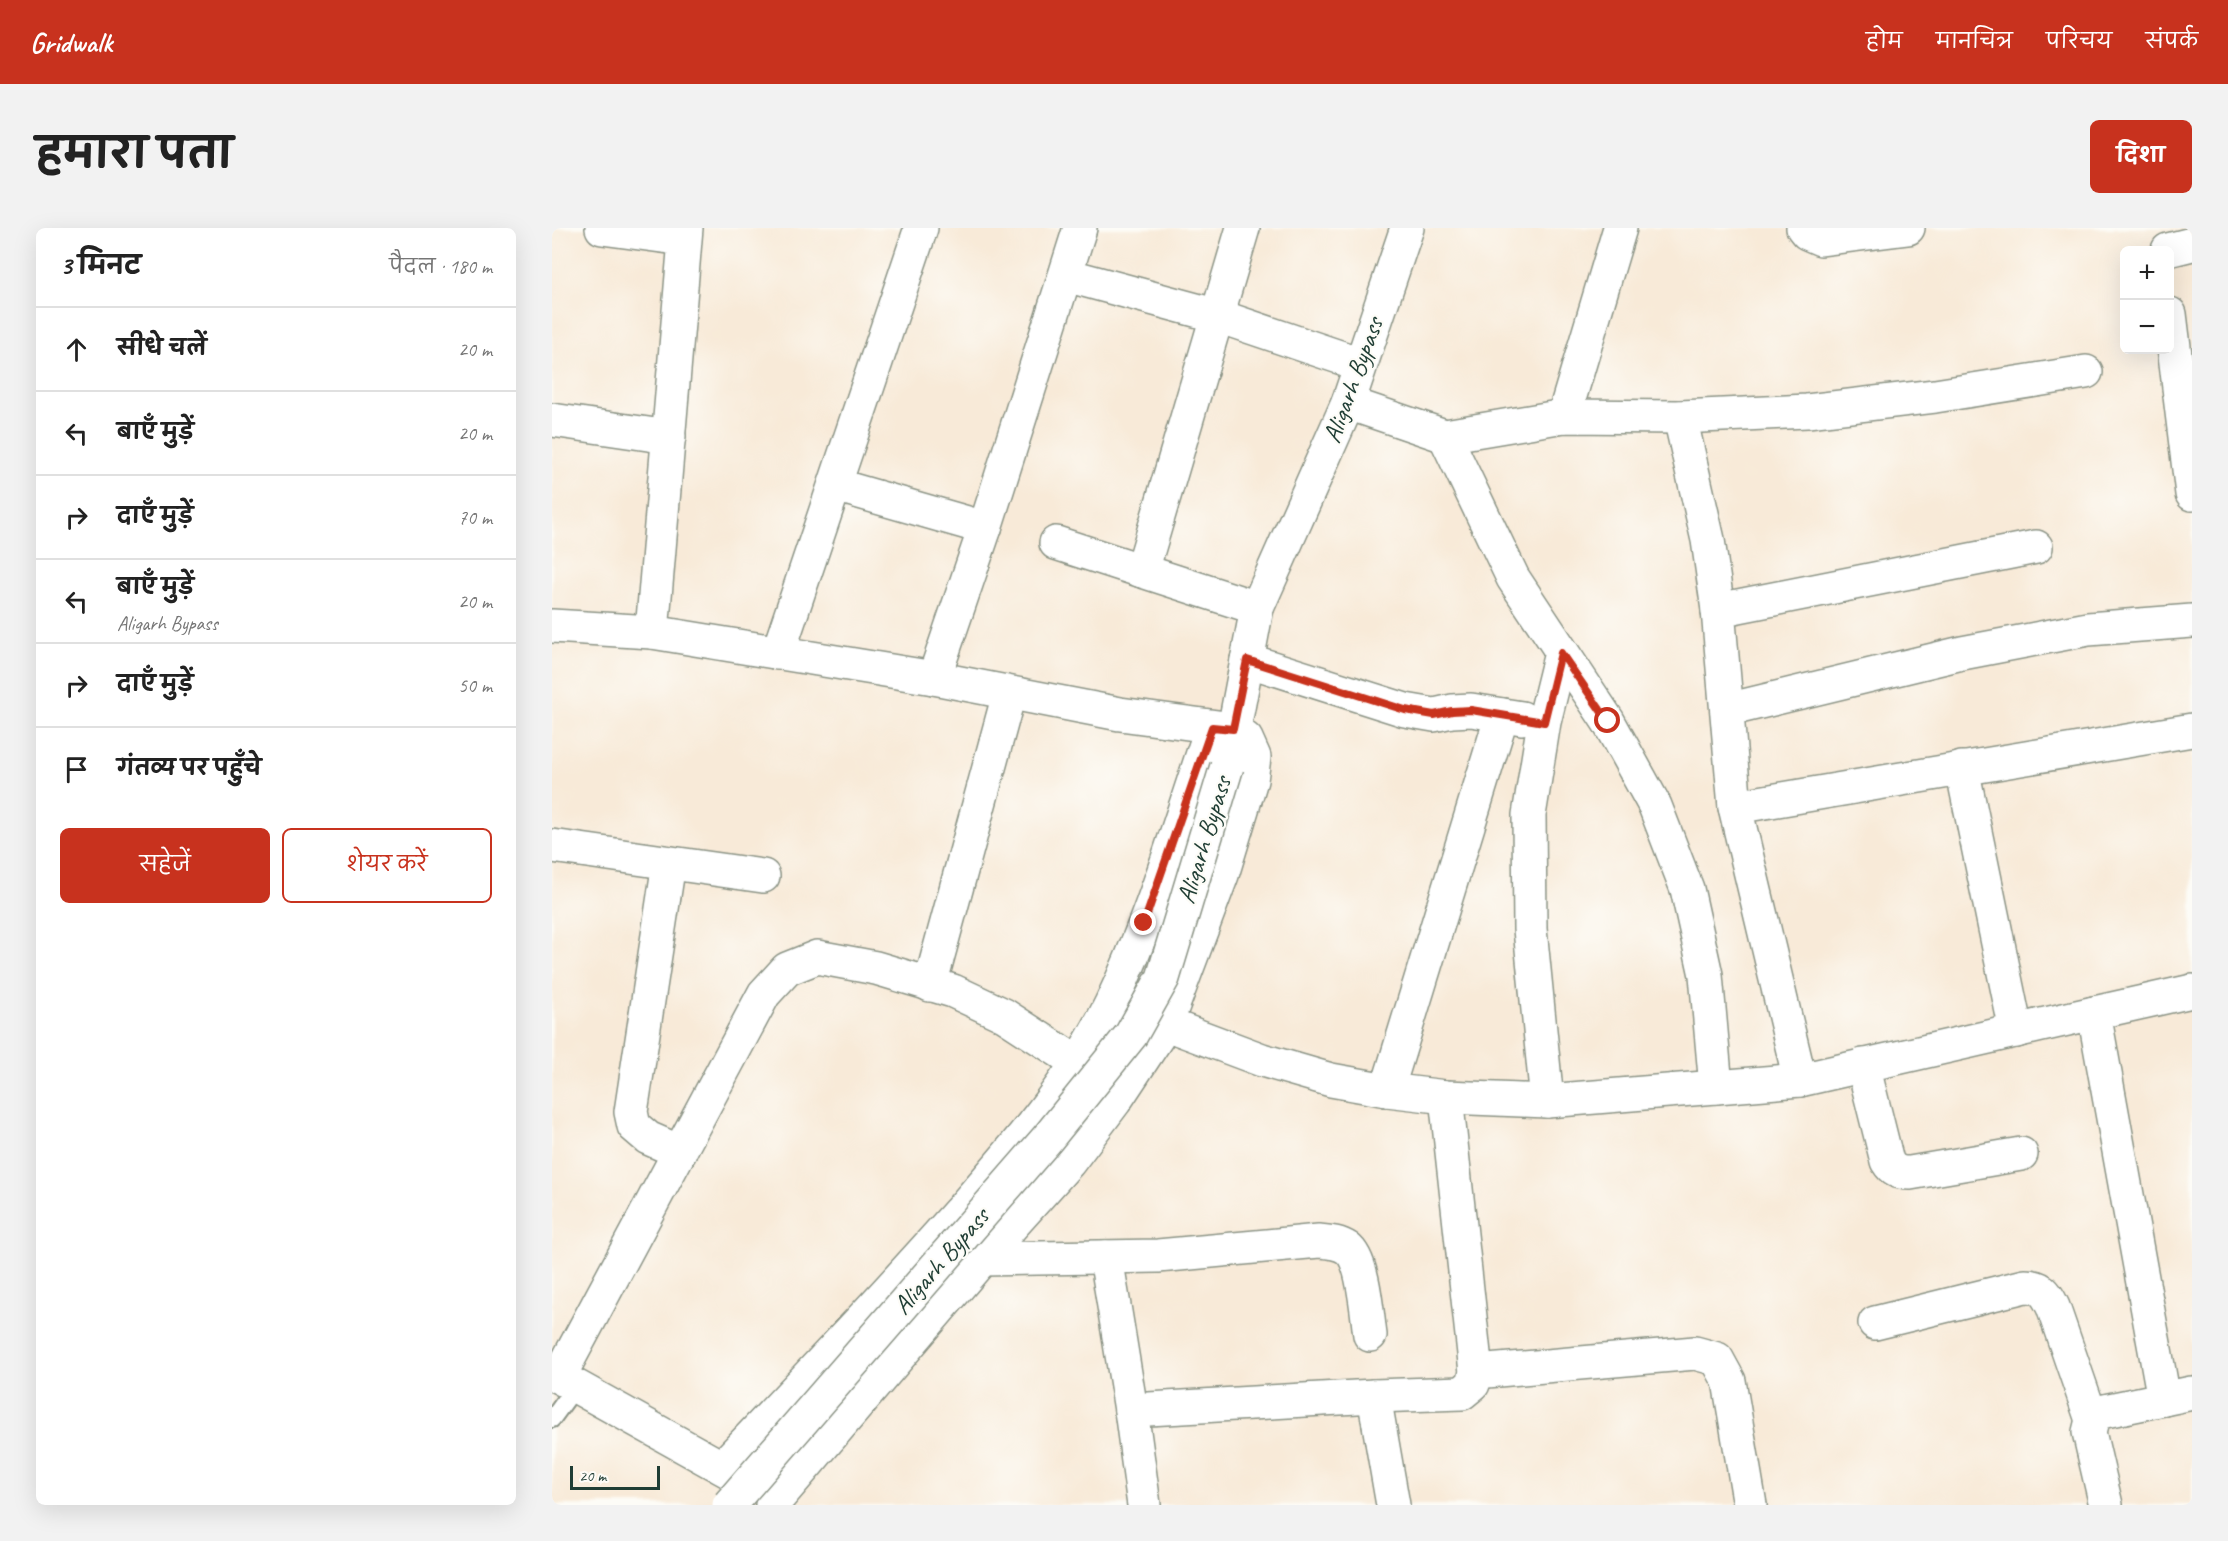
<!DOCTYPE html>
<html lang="hi">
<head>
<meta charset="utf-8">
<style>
	body { margin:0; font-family:Caveat,"Playpen Sans Deva",sans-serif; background:#f2f2f2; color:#222 }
	.controls { position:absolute; right:18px; top:18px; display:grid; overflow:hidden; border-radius:9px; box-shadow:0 6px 24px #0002 }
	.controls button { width:54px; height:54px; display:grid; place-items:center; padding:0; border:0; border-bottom:2px solid #e0e0e0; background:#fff; color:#222; font:30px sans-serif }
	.scale { position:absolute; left:18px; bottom:15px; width:90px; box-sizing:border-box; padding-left:6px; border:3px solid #1f3d34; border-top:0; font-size:16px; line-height:21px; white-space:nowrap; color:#1f3d34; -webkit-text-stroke:4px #fdfcf7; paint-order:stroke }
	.stop { position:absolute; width:18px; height:18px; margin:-14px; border:4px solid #c8321e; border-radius:50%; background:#fff }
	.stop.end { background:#c8321e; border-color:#fff; box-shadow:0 2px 6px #0008 }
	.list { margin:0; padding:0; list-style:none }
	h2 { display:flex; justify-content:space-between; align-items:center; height:78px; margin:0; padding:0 24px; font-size:26px }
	h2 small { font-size:20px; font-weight:400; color:#767676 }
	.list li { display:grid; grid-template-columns:39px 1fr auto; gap:18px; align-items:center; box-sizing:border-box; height:84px; padding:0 24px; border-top:2px solid #e0e0e0 }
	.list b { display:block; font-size:22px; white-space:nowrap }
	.list p { margin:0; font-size:20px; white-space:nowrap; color:#767676 }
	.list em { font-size:20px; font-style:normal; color:#767676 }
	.actions { display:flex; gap:12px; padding:18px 24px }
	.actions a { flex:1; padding:14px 0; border:2px solid #c8321e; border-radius:9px; text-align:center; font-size:21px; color:#c8321e }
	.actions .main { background:#c8321e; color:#fff }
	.icon { flex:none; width:33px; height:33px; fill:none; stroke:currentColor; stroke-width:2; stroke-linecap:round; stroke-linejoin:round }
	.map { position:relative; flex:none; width:1640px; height:1277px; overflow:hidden; border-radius:9px }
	header { display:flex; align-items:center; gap:36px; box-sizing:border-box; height:84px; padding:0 30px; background:#c8321e; color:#fff }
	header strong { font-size:28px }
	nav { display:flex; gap:33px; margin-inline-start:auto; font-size:21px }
	.intro { display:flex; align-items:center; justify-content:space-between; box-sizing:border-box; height:144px; padding:0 36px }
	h1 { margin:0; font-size:42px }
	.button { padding:15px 27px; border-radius:9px; background:#c8321e; color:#fff; font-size:21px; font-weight:700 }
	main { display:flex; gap:36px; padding:0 36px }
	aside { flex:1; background:#fff; border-radius:9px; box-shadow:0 6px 24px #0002 }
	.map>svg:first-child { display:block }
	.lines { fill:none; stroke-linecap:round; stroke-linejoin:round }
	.lane-casing { stroke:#8c9486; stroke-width:20 }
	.street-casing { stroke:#8c9486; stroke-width:36 }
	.secondary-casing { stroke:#8c9486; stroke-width:36 }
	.lane { stroke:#fff; stroke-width:16 }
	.street { stroke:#fff; stroke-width:33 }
	.secondary { stroke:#fff; stroke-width:33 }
	.secondary-bridge-casing { stroke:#8c9486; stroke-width:36; stroke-linecap:butt }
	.secondary-bridge { stroke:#fff; stroke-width:33 }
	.route { stroke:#c8321e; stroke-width:8 }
	.labels { text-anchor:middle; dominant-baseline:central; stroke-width:4.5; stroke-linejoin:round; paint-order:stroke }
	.street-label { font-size:26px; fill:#1f3d34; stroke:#fdfcf7 }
</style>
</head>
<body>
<header>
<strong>Gridwalk</strong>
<nav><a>होम</a><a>मानचित्र</a><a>परिचय</a><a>संपर्क</a></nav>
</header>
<div class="intro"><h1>हमारा पता</h1><a class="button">दिशा</a></div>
<main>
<aside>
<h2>3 मिनट<small>पैदल · 180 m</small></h2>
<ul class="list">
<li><svg class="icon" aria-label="ahead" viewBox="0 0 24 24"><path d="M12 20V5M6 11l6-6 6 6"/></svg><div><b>सीधे चलें</b></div><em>20 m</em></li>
<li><svg class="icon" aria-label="left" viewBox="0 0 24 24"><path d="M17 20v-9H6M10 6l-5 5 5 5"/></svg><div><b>बाएँ मुड़ें</b></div><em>20 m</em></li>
<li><svg class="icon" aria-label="right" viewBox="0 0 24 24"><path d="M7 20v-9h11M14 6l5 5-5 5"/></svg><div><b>दाएँ मुड़ें</b></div><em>70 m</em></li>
<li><svg class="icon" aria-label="left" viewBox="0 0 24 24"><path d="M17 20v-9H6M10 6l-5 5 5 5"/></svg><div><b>बाएँ मुड़ें</b><p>Aligarh Bypass</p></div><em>20 m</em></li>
<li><svg class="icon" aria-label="right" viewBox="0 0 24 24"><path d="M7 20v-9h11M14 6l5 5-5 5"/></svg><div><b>दाएँ मुड़ें</b></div><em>50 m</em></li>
<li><svg class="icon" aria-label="arrive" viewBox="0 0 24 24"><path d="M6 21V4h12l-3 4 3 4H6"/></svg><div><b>गंतव्य पर पहुँचे</b></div></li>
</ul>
<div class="actions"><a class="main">सहेजें</a><a>शेयर करें</a></div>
</aside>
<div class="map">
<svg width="1640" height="1277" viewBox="0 0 1640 1277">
	<rect width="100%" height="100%" fill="#fdfcf7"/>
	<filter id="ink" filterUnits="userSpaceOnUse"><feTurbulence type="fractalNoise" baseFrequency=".0167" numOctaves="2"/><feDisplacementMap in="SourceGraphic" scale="12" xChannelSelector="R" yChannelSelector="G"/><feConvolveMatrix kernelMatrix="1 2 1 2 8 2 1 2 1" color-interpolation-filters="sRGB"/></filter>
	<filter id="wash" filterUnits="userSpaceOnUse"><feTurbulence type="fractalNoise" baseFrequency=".008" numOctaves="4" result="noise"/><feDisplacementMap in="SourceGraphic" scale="24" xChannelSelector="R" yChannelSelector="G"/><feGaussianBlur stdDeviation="1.35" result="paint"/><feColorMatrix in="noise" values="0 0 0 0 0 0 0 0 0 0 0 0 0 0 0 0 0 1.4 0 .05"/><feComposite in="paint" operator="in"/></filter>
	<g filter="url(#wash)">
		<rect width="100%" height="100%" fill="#f8ead8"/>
	</g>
	<g filter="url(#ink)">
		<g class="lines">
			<defs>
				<polyline id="lane" points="0,1191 24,1158"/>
				<g id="street">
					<polyline points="50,0 132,11"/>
					<polyline points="1251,0 1255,5 1269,11 1356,0"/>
					<polyline points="1616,22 1640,16"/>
					<polyline points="514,47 666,88 808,136"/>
					<polyline points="1618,86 1640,266"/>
					<polyline points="796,175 893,208 1012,188 1128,189 1255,183 1383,168 1534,144"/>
					<polyline points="1012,188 1068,0"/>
					<polyline points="1128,189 1156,312 1166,382 1183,579"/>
					<polyline points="0,192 117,209"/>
					<polyline points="893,208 961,350 1056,493 1103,578 1135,661 1154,747 1164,859"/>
					<polyline points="283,257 433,300"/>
					<polyline points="504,315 705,380"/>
					<polyline points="590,343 691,0"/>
					<polyline points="1166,382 1484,319"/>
					<polyline points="0,398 100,404 382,450 568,486 681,501 694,511 702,529 699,552 670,647 614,796 563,873 517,934 430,1031 220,1277"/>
					<polyline points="100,404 134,0"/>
					<polyline points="226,425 369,0"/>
					<polyline points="695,432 853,482 882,487 900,483 919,482 970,490"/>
					<polyline points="382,450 433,300 528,0"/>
					<polyline points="1175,482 1410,425 1536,401 1640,393"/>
					<polyline points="950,487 835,862 894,869 995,873 1248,852 1542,785"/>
					<polyline points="1410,540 1464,803"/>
					<polyline points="0,618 211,648"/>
					<polyline points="117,635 79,884 82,898 96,910 128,924"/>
					<polyline points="378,757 457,466"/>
					<polyline points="614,796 710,832 779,852 835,862"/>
					<path d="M 1311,837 L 1335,933 C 1341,943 1346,945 1358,945 L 1469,926"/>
					<polyline points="1248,852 1183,579 1640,502"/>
					<polyline points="995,873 978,701 977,587 992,494 1009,425"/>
					<polyline points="554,1029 579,1182"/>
					<path d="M 430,1031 L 606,1028 L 767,1013 C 777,1014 786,1014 795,1020 C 812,1032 815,1087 818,1107"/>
					<path d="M 1323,1095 L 1473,1058 C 1489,1058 1494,1064 1501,1079 L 1540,1192"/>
					<polyline points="924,1144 1143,1125 1165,1131 1177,1153 1198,1277"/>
					<polyline points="0,1145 187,1249"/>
					<polyline points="7,1149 212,766 235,741 265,729 324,740 401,763 452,787 526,835"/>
					<polyline points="822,1168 841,1277"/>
					<polyline points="1612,1171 1542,785 1640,763"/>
					<path d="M 170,1239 C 250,1155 330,1071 407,984 C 461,922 523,851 559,776 C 601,688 628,591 660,499"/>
					<polyline points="592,1277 579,1182 822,1168 910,1165 921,1156 924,1144 894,869"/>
					<polyline points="1554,1277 1537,1204 1540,1192 1548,1184 1640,1165"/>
				</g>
				<polyline id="secondary" points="675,538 705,380 796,175 855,0"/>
			</defs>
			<use href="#lane" class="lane-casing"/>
			<use href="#street" class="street-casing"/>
			<use href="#secondary" class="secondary-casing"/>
			<use href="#lane" class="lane"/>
			<use href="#street" class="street"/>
			<use href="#secondary" class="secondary"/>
			<defs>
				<polyline id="secondary-bridge" points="177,1277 495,911 579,807 611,750 675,538"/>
			</defs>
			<use href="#secondary-bridge" class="secondary-bridge-casing"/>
			<use href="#secondary-bridge" class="secondary-bridge"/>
		</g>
	</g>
	<g class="lines" filter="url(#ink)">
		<polyline class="route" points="592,695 660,499 681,501 695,432 853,482 882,487 900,483 919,482 992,494 1009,425 1056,493"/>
	</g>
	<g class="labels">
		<g class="street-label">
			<text transform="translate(801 152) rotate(-70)">Aligarh Bypass</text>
			<text transform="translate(652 612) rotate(-73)">Aligarh Bypass</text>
			<text transform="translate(389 1033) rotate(-49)">Aligarh Bypass</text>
		</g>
	</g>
</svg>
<div class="controls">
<button>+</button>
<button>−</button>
</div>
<div class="scale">20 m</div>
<div class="stop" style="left:1056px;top:493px"></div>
<div class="stop end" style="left:592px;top:695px"></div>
</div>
</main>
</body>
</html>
